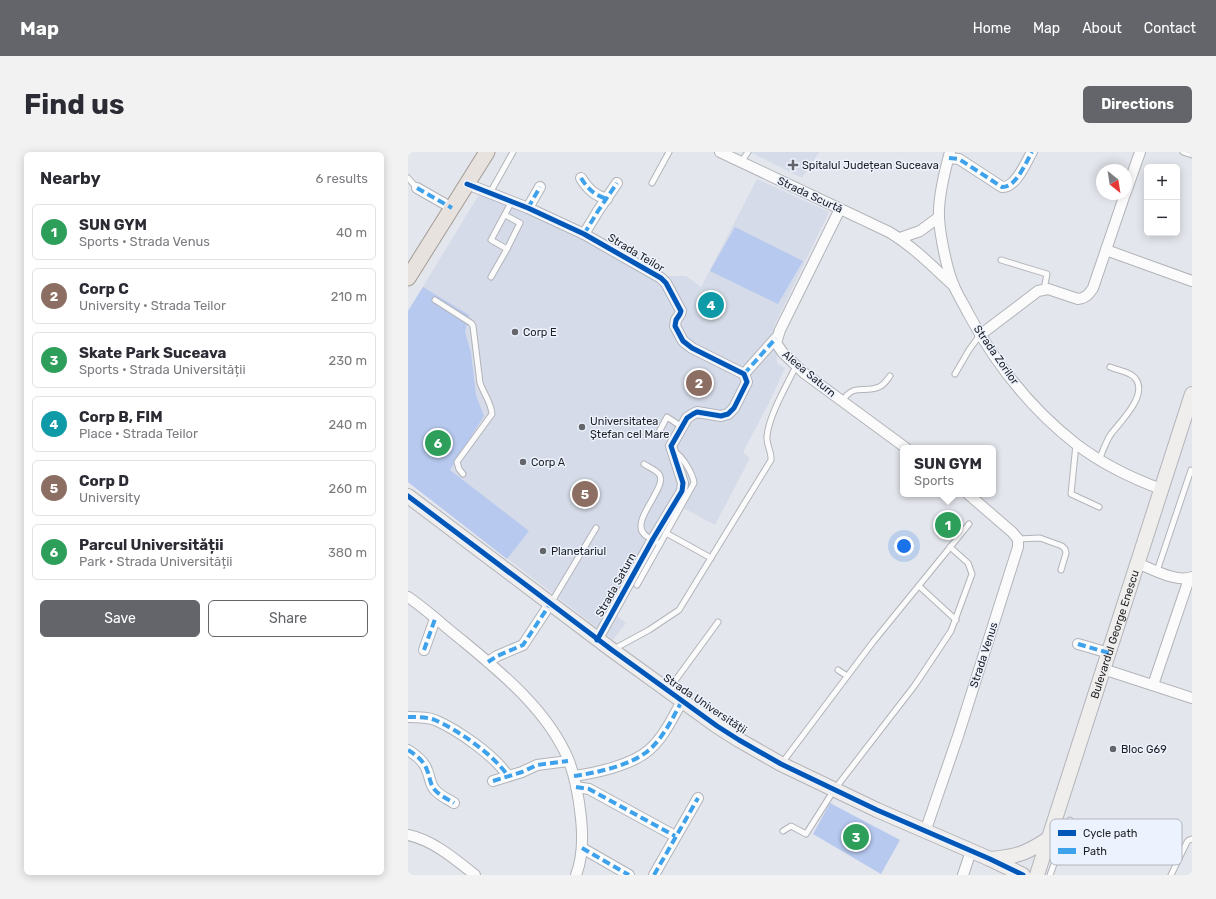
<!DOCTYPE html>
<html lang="en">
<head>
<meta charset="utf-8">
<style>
	body { margin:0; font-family:Rubik,sans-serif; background:#f2f2f3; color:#2b2b33 }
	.controls { position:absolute; right:12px; top:12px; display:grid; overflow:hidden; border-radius:6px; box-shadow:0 2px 10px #0003 }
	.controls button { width:36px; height:36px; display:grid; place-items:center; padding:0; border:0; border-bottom:1px solid #e1e1e2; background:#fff; color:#2b2b33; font:20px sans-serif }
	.compass { position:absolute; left:688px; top:12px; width:36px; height:36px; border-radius:50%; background:#fff; box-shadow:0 2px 10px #0003; rotate:150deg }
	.you { position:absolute; left:496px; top:394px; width:14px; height:14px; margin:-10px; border:3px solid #fff; border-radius:50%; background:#1a73e8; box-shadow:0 0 0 6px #1a73e833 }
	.badge { display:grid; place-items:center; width:26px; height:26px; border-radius:50%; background:#63656a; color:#fff; font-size:13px; font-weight:700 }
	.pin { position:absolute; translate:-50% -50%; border:2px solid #fff; box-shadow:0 1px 4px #0006 }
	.popup { position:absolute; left:492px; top:293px; width:96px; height:52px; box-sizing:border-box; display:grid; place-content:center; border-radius:6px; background:#fff; filter:drop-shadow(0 1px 3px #0005); font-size:13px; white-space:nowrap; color:#7c7c81 }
	.popup b { font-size:15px; color:#2b2b33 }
	.popup::after { content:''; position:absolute; left:50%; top:100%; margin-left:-8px; border:8px solid transparent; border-top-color:#fff }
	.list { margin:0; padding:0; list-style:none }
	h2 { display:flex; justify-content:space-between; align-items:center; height:52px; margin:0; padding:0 16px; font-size:17px }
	h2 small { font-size:13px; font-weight:400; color:#7c7c81 }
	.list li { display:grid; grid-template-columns:26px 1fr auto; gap:12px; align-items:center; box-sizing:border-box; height:56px; margin:0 8px 8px; padding:0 8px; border:1px solid #e1e1e2; border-radius:6px }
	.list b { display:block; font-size:15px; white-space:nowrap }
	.list p { margin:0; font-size:13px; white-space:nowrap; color:#7c7c81 }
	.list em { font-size:13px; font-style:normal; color:#7c7c81 }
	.actions { display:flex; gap:8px; padding:12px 16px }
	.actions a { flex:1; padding:9px 0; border:1px solid #63656a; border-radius:6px; text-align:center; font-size:14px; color:#63656a }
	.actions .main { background:#63656a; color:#fff }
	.map { position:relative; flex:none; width:784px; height:723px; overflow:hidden; border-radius:6px }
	header { display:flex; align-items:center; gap:24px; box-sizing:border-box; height:56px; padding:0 20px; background:#63656a; color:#fff }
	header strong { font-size:19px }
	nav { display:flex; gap:22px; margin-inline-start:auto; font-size:14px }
	.intro { display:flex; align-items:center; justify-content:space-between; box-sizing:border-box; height:96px; padding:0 24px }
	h1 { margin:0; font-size:28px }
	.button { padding:10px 18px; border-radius:6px; background:#63656a; color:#fff; font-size:14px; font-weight:700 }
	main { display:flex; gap:24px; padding:0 24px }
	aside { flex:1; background:#fff; border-radius:6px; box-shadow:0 2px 10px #0003 }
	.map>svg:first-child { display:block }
	.built { fill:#d5dbe8 }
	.green { fill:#b7c9ef }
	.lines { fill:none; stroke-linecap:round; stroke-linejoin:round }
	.lane-casing { stroke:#b2b4b9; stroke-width:7 }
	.street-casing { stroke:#b2b4b9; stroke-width:12 }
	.secondary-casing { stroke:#b2b4b9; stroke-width:16 }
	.primary-casing { stroke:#a39c96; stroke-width:17 }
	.lane { stroke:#fbfbfc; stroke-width:5 }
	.street { stroke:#fbfbfc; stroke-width:10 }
	.secondary { stroke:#f0eeed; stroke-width:14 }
	.primary { stroke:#e7e2dd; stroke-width:15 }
	.quiet { stroke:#3da2eb; stroke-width:4; stroke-dasharray:8 4; stroke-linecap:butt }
	.cycleway-casing { stroke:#edf3fe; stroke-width:8 }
	.cycleway { stroke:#0057b8; stroke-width:5 }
	.poi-dot { fill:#63656a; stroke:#edf3fe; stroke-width:1.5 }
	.labels { text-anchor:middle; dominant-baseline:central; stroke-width:3; stroke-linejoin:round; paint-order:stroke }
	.poi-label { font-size:11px; fill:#1e2024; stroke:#edf3fe; text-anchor:start }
	.street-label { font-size:11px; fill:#1e2024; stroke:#edf3fe }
	.key { fill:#edf3fe; stroke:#afb4bd; stroke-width:1 }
	.key-label { font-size:11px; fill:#1e2024 }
</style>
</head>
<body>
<header>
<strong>Map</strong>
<nav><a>Home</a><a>Map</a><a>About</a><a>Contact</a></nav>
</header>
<div class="intro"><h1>Find us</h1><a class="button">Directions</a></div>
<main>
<aside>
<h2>Nearby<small>6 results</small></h2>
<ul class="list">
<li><span class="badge" style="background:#2e9e5b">1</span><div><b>SUN GYM</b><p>Sports · Strada Venus</p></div><em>40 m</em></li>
<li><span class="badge" style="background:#8d6e63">2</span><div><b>Corp C</b><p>University · Strada Teilor</p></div><em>210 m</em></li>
<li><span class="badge" style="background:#2e9e5b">3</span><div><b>Skate Park Suceava</b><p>Sports · Strada Universității</p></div><em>230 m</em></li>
<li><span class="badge" style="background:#0f9aa8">4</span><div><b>Corp B, FIM</b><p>Place · Strada Teilor</p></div><em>240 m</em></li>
<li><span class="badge" style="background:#8d6e63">5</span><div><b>Corp D</b><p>University</p></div><em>260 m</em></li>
<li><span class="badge" style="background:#2e9e5b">6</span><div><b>Parcul Universității</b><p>Park · Strada Universității</p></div><em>380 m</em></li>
</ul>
<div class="actions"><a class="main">Save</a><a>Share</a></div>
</aside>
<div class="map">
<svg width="784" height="723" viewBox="0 0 784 723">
	<rect width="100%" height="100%" fill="#e4e6ed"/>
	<g class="built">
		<polygon points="342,0 411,0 394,26"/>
		<polygon points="349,27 421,60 366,174 369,211 377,216 361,251 335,300 342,306 307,373 270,353 209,464 218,471 205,488 0,330 0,159 72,41 118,58 184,90 252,133 260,124 278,124 293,135"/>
	</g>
	<g class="green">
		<polygon points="327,75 395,109 370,152 302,119"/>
		<polygon points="15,135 61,163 57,180 63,201 68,243 76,264 42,318 121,379 99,407 0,330 0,159"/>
		<polygon points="422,651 492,688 473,722 405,682"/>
	</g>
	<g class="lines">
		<defs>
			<g id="lane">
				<polyline points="775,0 784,3"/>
				<polyline points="333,10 340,0"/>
				<polyline points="0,26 9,36"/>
				<polyline points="244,31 261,0"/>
				<polyline points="82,41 105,0"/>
				<polyline points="99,97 83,88 104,49"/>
				<polyline points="593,108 639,122 636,137"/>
				<polyline points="83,125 99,97 112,71 97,63"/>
				<path d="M 27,148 L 63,171 L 65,174 L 72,231 C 76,242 83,250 84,262 L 49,310 L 51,317 L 55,322"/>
				<polyline points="547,222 561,198 572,183"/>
				<path d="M 434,249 C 448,230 454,242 471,235 C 476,233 479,228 482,224"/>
				<polyline points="251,280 259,265 274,275"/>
				<polyline points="668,292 663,342 691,355"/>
				<path d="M 691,308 C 695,299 698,289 703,282 C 712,270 741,243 727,226 C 723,220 709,218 702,215"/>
				<path d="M 236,312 C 240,315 248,318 251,322 C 261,334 222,368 236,382 C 240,386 247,389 252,392 L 286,331 C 285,322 275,305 267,300"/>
				<polyline points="258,381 303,406"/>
				<polyline points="610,387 632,386 654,394 657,397 658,401 653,418"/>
				<polyline points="749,419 783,318"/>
				<polyline points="229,433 252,392"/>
				<polyline points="511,434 548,468"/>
				<polyline points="143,451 188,376"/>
				<path d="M 206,497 L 241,478 L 271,458 L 363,308 C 364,299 358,294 359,284 C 361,263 379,233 388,214"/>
				<polyline points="430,518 439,524"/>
				<polyline points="261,537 310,470"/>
				<polyline points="374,611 465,490 561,372"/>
				<polyline points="375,679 383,674 398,682 426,638 507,533 543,479 564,422 560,411 542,395"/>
				<polyline points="642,723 662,668"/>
				<polyline points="763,723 779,690 781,688 784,687"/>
			</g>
			<g id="street">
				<path d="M 312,0 L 481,80 C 506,95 525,115 546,134"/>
				<path d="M 542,0 C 537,18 530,47 531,66 C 532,83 539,119 546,134 C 550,144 556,152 560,161 C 587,211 623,257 668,292 C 693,311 723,326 753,337"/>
				<path d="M 541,6 L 551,7 L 594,35 C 608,36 618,10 624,0"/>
				<path d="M 173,26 C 180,37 186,43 199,47"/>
				<polyline points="59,32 120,56 176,82 253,126 258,131 273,159 272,162 268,168 267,174 275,189 284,196 336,222 339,230 326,256 320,262 313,264 289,260 285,262 279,266 263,294 275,331 274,339 245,387 189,488"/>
				<polyline points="9,36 44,56"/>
				<polyline points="718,40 732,0"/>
				<polyline points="120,56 132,35"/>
				<polyline points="432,57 372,178 368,191 375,201 396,221 498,296"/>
				<polyline points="176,82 190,59 209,31"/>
				<polyline points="492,86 512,79 531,65"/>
				<polyline points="698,98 784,129"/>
				<path d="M 572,183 L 630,139 L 640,137 L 670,147 C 678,146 681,142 685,136 L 717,42"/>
				<polyline points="336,222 368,186"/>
				<path d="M 729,411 C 744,417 769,431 784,425"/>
				<path d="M 0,445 C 19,458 37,475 55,489 C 95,522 141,560 161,609 C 168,628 171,647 173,666 C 175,685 175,705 168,723"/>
				<polyline points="670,492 701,501"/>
				<polyline points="16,498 27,467"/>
				<polyline points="80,510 89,504 115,493 142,452"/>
				<polyline points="695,517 784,546"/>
				<polyline points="745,533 781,427"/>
				<path d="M 0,565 C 9,565 19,565 27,568 C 50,578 86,603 100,624"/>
				<path d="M 0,598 C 8,603 16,609 19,618 C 22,625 22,633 27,638 C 32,644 40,647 46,651"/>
				<path d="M 166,624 C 188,621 224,613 241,598 C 256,585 265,565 274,549"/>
				<polyline points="85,629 114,620 129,613 160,609"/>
				<polyline points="168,635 181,637 267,684"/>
				<polyline points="517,680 550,584 610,395 610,387 604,380 560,342"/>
				<path d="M 0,683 C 25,688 48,708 67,723"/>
				<polyline points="174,696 221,723"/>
				<polyline points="246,723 290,646"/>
				<polyline points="555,723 563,699"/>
			</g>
			<g id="secondary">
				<polyline points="0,344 204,498 309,574 331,588 373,612 469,658 582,707 615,723"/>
				<path d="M 582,707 C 608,705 619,701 640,687"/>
				<path id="s1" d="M 629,723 L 784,242"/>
			</g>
			<polyline id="primary" points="0,126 79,0"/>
		</defs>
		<use href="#lane" class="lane-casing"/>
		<use href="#street" class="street-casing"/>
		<use href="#secondary" class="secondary-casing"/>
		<use href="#primary" class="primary-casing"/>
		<use href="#lane" class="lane"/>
		<use href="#street" class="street"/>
		<use href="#secondary" class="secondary"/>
		<use href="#primary" class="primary"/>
		<g class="quiet">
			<path d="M 541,6 L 551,7 L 594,35 C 608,36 618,10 624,0"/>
			<path d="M 173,26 C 180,37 186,43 199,47"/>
			<polyline points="9,36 44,56"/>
			<polyline points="120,56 132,35"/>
			<polyline points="176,82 190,59 209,31"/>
			<polyline points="336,222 368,186"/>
			<polyline points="670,492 701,501"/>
			<polyline points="16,498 27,467"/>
			<polyline points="80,510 89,504 115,493 142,452"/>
			<path d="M 0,565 C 9,565 19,565 27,568 C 50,578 86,603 100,624"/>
			<path d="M 0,598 C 8,603 16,609 19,618 C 22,625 22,633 27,638 C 32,644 40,647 46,651"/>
			<path d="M 166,624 C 188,621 224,613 241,598 C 256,585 265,565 274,549"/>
			<polyline points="85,629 114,620 129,613 160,609"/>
			<polyline points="168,635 181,637 267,684"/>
			<polyline points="174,696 221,723"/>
			<polyline points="246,723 290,646"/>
		</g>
		<defs>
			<g id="cycleway">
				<polyline points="59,32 120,56 176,82 253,126 258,131 273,159 272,162 268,168 267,174 275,189 284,196 336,222 339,230 326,256 320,262 313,264 289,260 285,262 279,266 263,294 275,331 274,339 245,387 189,488"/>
				<polyline points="0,344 204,498 309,574 331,588 373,612 469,658 582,707 615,723"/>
			</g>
		</defs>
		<use href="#cycleway" class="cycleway-casing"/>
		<use href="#cycleway" class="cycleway"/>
	</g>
	<g class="poi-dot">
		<path d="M383 7h4v4h4v4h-4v4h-4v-4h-4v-4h4z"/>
		<circle cx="107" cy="180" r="4"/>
		<circle cx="174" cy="275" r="4"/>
		<circle cx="115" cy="310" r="4"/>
		<circle cx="135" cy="399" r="4"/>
		<circle cx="705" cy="597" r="4"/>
	</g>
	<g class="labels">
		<g class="poi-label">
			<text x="394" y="13">Spitalul Județean Suceava</text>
			<text x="115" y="180">Corp E</text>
			<text x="182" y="269">Universitatea<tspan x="182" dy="13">Ștefan cel Mare</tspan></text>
			<text x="123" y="310">Corp A</text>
			<text x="143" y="399">Planetariul</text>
			<text x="713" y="597">Bloc G69</text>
		</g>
		<g class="street-label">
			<text transform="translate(402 43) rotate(25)">Strada Scurtă</text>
			<text transform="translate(228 101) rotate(31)">Strada Teilor</text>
			<text transform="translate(588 203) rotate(55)">Strada Zorilor</text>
			<text transform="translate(401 222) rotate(40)">Aleea Saturn</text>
			<text transform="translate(208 433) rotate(-61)">Strada Saturn</text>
			<text stroke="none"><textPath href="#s1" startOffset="253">Bulevardul George Enescu</textPath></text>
			<text transform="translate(576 503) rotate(-72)">Strada Venus</text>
			<text transform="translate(297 552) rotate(34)">Strada Universității</text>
		</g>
	</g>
	<rect x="642" y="667" width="132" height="46" rx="6" class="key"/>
	<rect x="650" y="678" width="18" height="6" fill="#0057b8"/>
	<rect x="650" y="696" width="18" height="6" fill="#3da2eb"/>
	<g class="key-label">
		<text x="675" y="685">Cycle path</text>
		<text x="675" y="703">Path</text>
	</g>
</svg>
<div class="controls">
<button>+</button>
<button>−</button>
</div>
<svg class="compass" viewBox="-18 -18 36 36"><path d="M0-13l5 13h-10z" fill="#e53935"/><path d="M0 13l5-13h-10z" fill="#7c7c81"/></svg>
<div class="you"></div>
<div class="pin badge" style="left:540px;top:373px;background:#2e9e5b">1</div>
<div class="popup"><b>SUN GYM</b>Sports</div>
<div class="pin badge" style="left:291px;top:231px;background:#8d6e63">2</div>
<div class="pin badge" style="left:448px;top:685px;background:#2e9e5b">3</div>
<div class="pin badge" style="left:303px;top:153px;background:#0f9aa8">4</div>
<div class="pin badge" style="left:177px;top:342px;background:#8d6e63">5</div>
<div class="pin badge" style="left:30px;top:291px;background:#2e9e5b">6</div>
</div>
</main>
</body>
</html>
